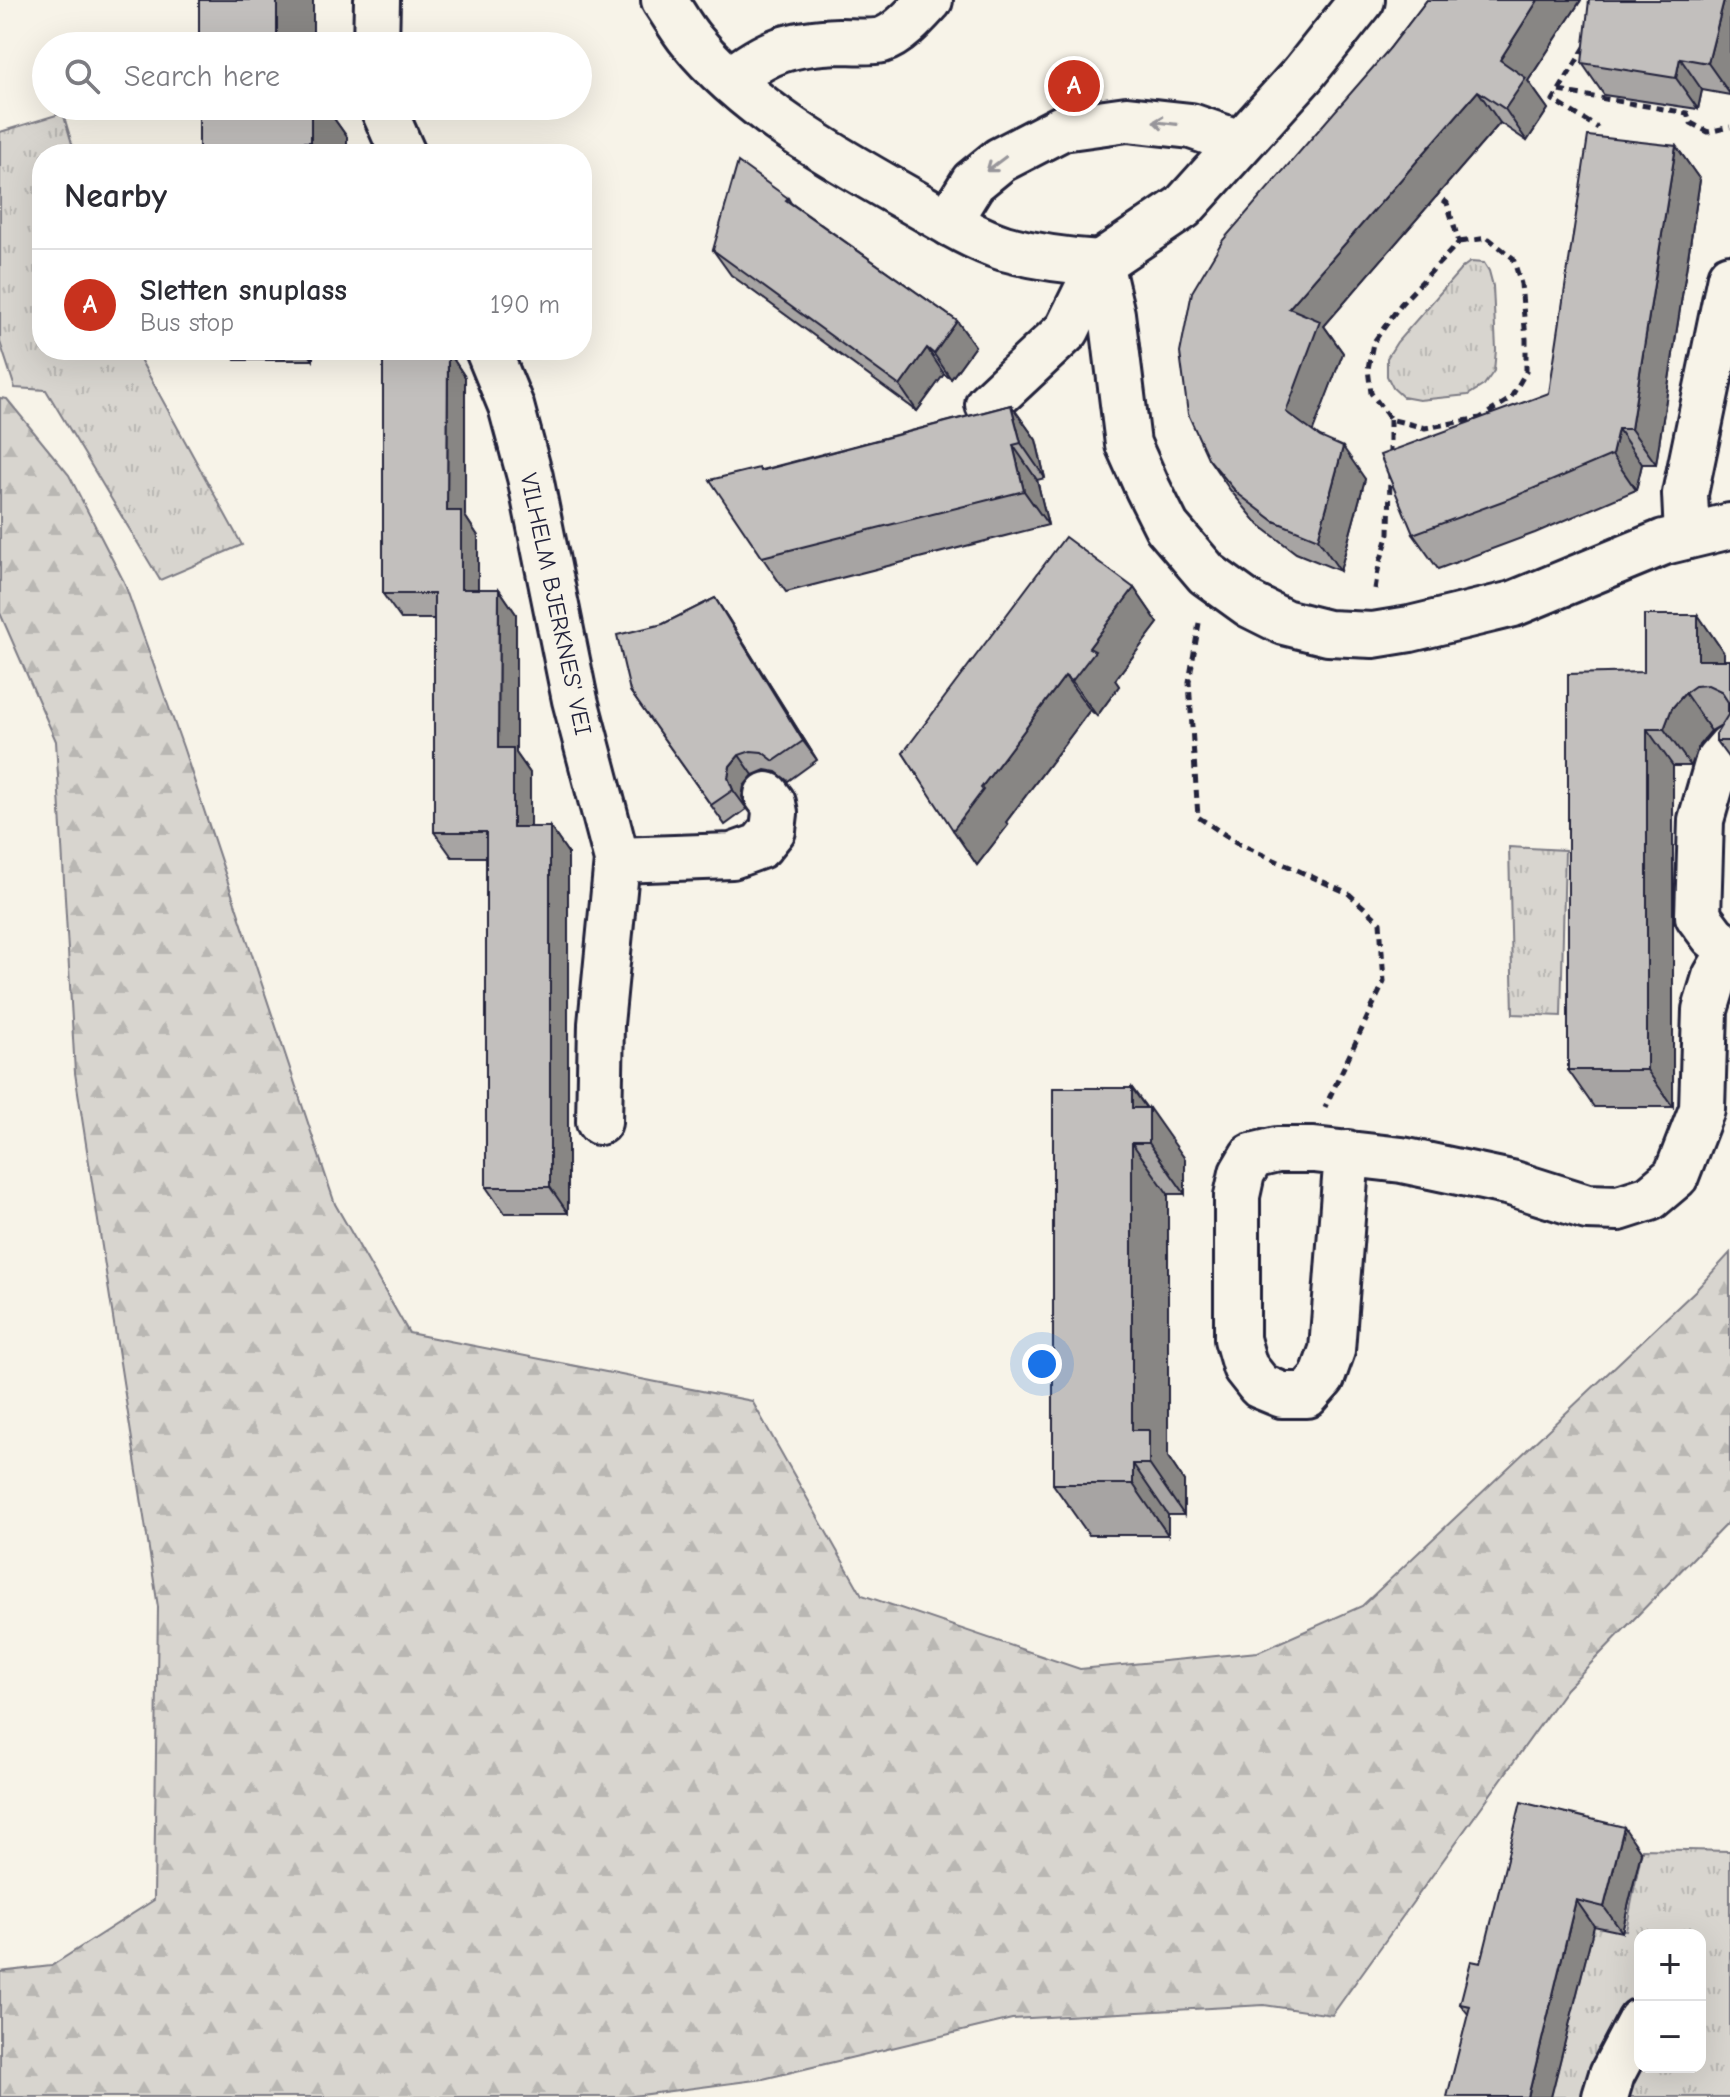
<!DOCTYPE html>
<html lang="en">
<head>
<meta charset="utf-8">
<style>
	body { margin:0; font-family:"Comic Neue",sans-serif; background:#f7f7f7; color:#2b2b33 }
	.controls { position:absolute; right:24px; bottom:24px; display:grid; overflow:hidden; border-radius:16px; box-shadow:0 8px 32px #0002 }
	.controls button { width:72px; height:72px; display:grid; place-items:center; padding:0; border:0; border-bottom:2px solid #e1e1e2; background:#fff; color:#2b2b33; font:40px sans-serif }
	.you { position:absolute; left:1042px; top:1364px; width:28px; height:28px; margin:-20px; border:6px solid #fff; border-radius:50%; background:#1a73e8; box-shadow:0 0 0 12px #1a73e833 }
	.badge { display:grid; place-items:center; width:52px; height:52px; border-radius:50%; background:#c8321e; color:#fff; font-size:26px; font-weight:700 }
	.pin { position:absolute; translate:-50% -50%; border:4px solid #fff; box-shadow:0 2px 8px #0006 }
	.list { margin:0; padding:0; list-style:none }
	h2 { display:flex; justify-content:space-between; align-items:center; height:104px; margin:0; padding:0 32px; font-size:34px }
	h2 small { font-size:26px; font-weight:400; color:#7c7c81 }
	.list li { display:grid; grid-template-columns:52px 1fr auto; gap:24px; align-items:center; box-sizing:border-box; height:112px; padding:0 32px; border-top:2px solid #e1e1e2 }
	.list b { display:block; font-size:30px; white-space:nowrap }
	.list p { margin:0; font-size:26px; white-space:nowrap; color:#7c7c81 }
	.list em { font-size:26px; font-style:normal; color:#7c7c81 }
	.icon { flex:none; width:44px; height:44px; fill:none; stroke:currentColor; stroke-width:2; stroke-linecap:round; stroke-linejoin:round }
	.map { position:relative; flex:none; width:1730px; height:2097px; overflow:hidden }
	.search { position:absolute; background:#fff; box-shadow:0 8px 32px #0002; left:32px; top:32px; width:560px; height:88px; display:flex; align-items:center; gap:20px; box-sizing:border-box; padding:0 28px; border-radius:44px; color:#7c7c81; font-size:30px }
	.panel { position:absolute; background:#fff; box-shadow:0 8px 32px #0002; left:32px; top:144px; width:560px; height:216px; border-radius:32px }
	.map>svg:first-child { display:block }
	.forest { fill:url(#forest-firs); stroke:#7d7c85; stroke-width:2 }
	.park { fill:url(#park-tufts); stroke:#7d7c85; stroke-width:2; fill-rule:evenodd }
	.lines { fill:none; stroke-linecap:round; stroke-linejoin:round }
	.minor-casing { stroke:#22223b; stroke-width:50 }
	.major-casing { stroke:#22223b; stroke-width:50 }
	.path { stroke:#22223b; stroke-width:5; stroke-dasharray:8 6; stroke-linecap:butt }
	.minor { stroke:#f7f3e8; stroke-width:44 }
	.major { stroke:#f7f3e8; stroke-width:44 }
	.wall { fill:#a7a4a3; stroke:#22223b; stroke-width:2 }
	.shaded-wall { fill:#888684; stroke:#22223b; stroke-width:2 }
	.building { fill:#c2bfbd; stroke:#22223b; stroke-width:2 }
	.oneway { stroke:#97959a }
	.labels { text-anchor:middle; dominant-baseline:central; stroke-width:7; stroke-linejoin:round; paint-order:stroke }
	.street-label { font-size:24px; fill:#22223b; stroke:#f7f3e8 }
</style>
</head>
<body>
<div class="map">
<svg width="1730" height="2097" viewBox="0 0 1730 2097">
	<defs>
		<pattern id="forest-firs" width="22" height="20" patternUnits="userSpaceOnUse" patternTransform="scale(2)"><rect width="22" height="20" fill="#d8d5cf"/><path d="M5 1l3.5 6h-7zM16 11l3.5 6h-7z" fill="#b9b7b3"/></pattern>
		<pattern id="park-tufts" width="24" height="20" patternUnits="userSpaceOnUse" patternTransform="scale(2)"><rect width="24" height="20" fill="#d8d5cf"/><path d="M3 7l-1-3M5 7V3M7 7l1-3M15 17l-1-3M17 17v-4M19 17l1-3" fill="none" stroke="#b9b7b3"/></pattern>
	</defs>
	<rect width="100%" height="100%" fill="#f7f3e8"/>
	<filter id="ink" filterUnits="userSpaceOnUse"><feTurbulence type="fractalNoise" baseFrequency=".0125" numOctaves="2"/><feDisplacementMap in="SourceGraphic" scale="16" xChannelSelector="R" yChannelSelector="G"/><feConvolveMatrix kernelMatrix="1 2 1 2 8 2 1 2 1" color-interpolation-filters="sRGB"/></filter>
	<g filter="url(#ink)">
		<polygon class="forest" points="0,398 7,399 69,475 124,582 183,747 335,1204 409,1333 752,1401 862,1595 1080,1669 1258,1652 1362,1606 1697,1289 1730,1253 1730,1520 1566,1689 1332,2015 1264,2005 1012,2019 763,2079 625,2097 0,2097 0,1972 51,1966 154,1900 158,1607 75,1073 56,741 0,613"/>
		<g class="park">
			<polygon points="63,113 75,154 42,154 42,350 135,350 242,545 160,580 46,390 15,388 0,342 0,132"/>
			<polygon points="1470,262 1484,263 1489,271 1493,286 1496,350 1494,371 1484,385 1468,395 1419,400 1403,397 1393,388 1387,376 1387,358 1397,342 1462,268"/>
			<polygon points="1509,847 1565,850 1561,1016 1513,1014"/>
			<path d="M 1642,1849 L 1730,1851 L 1730,2097 L 1551,2097 L 1594,1925 L 1626,1930 ZM 1640,1935 L 1700,1935 L 1700,2067 L 1640,2067 Z"/>
		</g>
		<g class="lines">
			<defs>
				<g id="minor">
					<path d="M 664,0 C 673,13 681,28 691,40 C 745,107 833,157 906,198 C 936,215 972,238 1004,248 C 1037,257 1067,261 1100,263"/>
					<polyline points="376,46 377,0"/>
					<path d="M 730,80 C 768,50 790,43 839,41 C 852,41 869,43 882,40 C 899,35 918,13 930,0"/>
					<polyline points="382,106 403,154"/>
					<polyline points="951,224 960,203 973,182 1000,160 1062,128 1127,119 1191,126 1240,143"/>
					<polyline points="1100,263 1112,314 1128,444 1148,489 1167,527 1207,574 1250,605 1284,622 1328,633 1373,635 1410,629 1513,604 1664,542 1730,526"/>
					<polyline points="488,350 511,406 530,477 575,700 617,860 601,1024 599,1122"/>
					<polyline points="988,404 1067,330 1100,263"/>
					<polyline points="1687,536 1685,494 1730,277"/>
					<polyline points="1730,747 1718,761 1701,820 1698,916 1713,936 1730,950"/>
					<polyline points="617,860 732,856 760,846 773,830 775,813 773,803 767,795"/>
					<polyline points="1347,1153 1332,1350 1322,1378 1307,1395 1282,1395 1260,1386 1245,1367 1237,1339 1237,1196 1242,1173 1252,1156 1277,1150 1314,1150 1402,1160 1511,1183 1587,1207 1619,1208 1650,1198 1676,1176 1702,1109 1705,1010 1715,977 1730,951"/>
					<polyline points="1605,2097 1612,2074 1640,2021"/>
				</g>
				<polyline id="major" points="1100,263 1183,207 1303,74 1362,0"/>
			</defs>
			<use href="#minor" class="minor-casing"/>
			<use href="#major" class="major-casing"/>
			<g class="path">
				<polyline points="1585,47 1553,100 1598,128"/>
				<polyline points="1559,91 1687,113 1691,123 1708,132 1730,127"/>
				<polyline points="1432,191 1447,203 1459,242 1401,304 1373,343 1368,369 1371,393 1390,419 1425,428 1480,418 1510,399 1526,372 1526,339 1521,284 1513,258 1488,238 1459,242"/>
				<polyline points="1390,419 1390,458"/>
				<polyline points="1375,589 1379,565 1389,534 1390,472"/>
				<polyline points="1199,623 1189,682 1198,817 1239,844 1348,893 1380,922 1384,982 1325,1107"/>
			</g>
			<use href="#minor" class="minor"/>
			<use href="#major" class="major"/>
		</g>
		<g class="wall">
			<polygon points="1427,0 1581,0 1528,81 1548,109 1527,141 1500,123 1324,326 1343,353 1312,432 1365,479 1340,571 1296,553 1259,525 1230,490 1208,458 1390,48"/>
			<polygon points="1730,0 1730,95 1702,90 1698,109 1604,95 1582,63"/>
			<polygon points="199,106 325,106 347,137 347,154 199,154"/>
			<polygon points="1676,146 1700,180 1656,464 1642,464 1636,490 1535,533 1438,569 1413,534 1549,393"/>
			<polygon points="788,198 791,203 957,321 975,346 951,379 944,374 917,411 731,275 713,250"/>
			<polygon points="228,350 313,350 313,360 235,360"/>
			<polygon points="448,351 465,377 465,516 478,536 478,589 499,589 516,614 516,753 530,773 530,827 550,827 568,853 568,1213 504,1213 486,1187 486,857 452,857 434,832 434,619 401,619 383,594"/>
			<polygon points="1011,405 1036,440 1045,478 1037,480 1048,525 786,592 762,557 761,470"/>
			<polygon points="1134,588 1158,623 1115,680 1119,686 1097,716 1090,710 1006,822 1008,825 977,865 903,753"/>
			<polygon points="715,598 728,618 817,760 788,781 776,772 765,770 753,775 744,786 742,797 747,809 725,825 630,691 663,624"/>
			<polygon points="1698,615 1724,653 1724,660 1730,660 1730,760 1716,741 1723,724 1711,731 1699,745 1691,766 1673,766 1673,1107 1594,1107 1568,1070 1644,672"/>
			<polygon points="1132,1088 1185,1159 1185,1194 1168,1194 1168,1457 1184,1481 1184,1515 1168,1515 1168,1535 1089,1535 1053,1484"/>
			<polygon points="1641,1852 1622,1932 1594,1926 1468,2014 1460,2004 1481,1963"/>
		</g>
		<g class="shaded-wall">
			<rect x="277" y="0" width="36" height="46"/>
			<polygon points="1538,0 1581,0 1528,81 1548,109 1527,141 1505,109 1500,60"/>
			<polygon points="1724,0 1730,0 1730,94 1708,63"/>
			<polygon points="1680,58 1702,90 1698,109 1676,78"/>
			<polygon points="1478,91 1500,123 1324,326 1343,353 1308,444 1286,412 1289,308"/>
			<polygon points="292,106 325,106 347,137 347,154 319,154 311,142"/>
			<polygon points="278,142 286,154 278,154"/>
			<polygon points="1676,146 1700,180 1656,464 1631,429"/>
			<polygon points="957,321 975,346 951,379 934,354"/>
			<polygon points="927,348 944,374 917,411 900,386"/>
			<polygon points="306,350 313,350 313,360"/>
			<polygon points="448,351 465,377 465,516 478,536 478,614 461,589 447,511"/>
			<polygon points="1011,405 1036,440 1045,478 1021,443"/>
			<polygon points="1618,429 1642,464 1636,490 1612,455"/>
			<polygon points="1013,445 1037,480 1048,525 1024,491"/>
			<polygon points="1343,447 1365,479 1340,571 1318,539"/>
			<polygon points="1134,588 1158,623 1115,680 1119,686 1097,716 1072,681 1089,648"/>
			<polygon points="499,589 516,614 516,753 530,773 530,853 513,827 498,748"/>
			<polygon points="715,598 728,618 817,760 803,741"/>
			<polygon points="1698,615 1724,653 1724,696 1698,660"/>
			<polygon points="1065,676 1090,710 1006,822 1008,825 977,865 953,830 981,788"/>
			<polygon points="1685,693 1711,731 1699,745 1691,766 1664,729 1672,708"/>
			<polygon points="1647,729 1673,766 1673,1107 1647,1070"/>
			<polygon points="739,755 753,775 744,786 742,797 747,809 733,790 728,778 730,766"/>
			<polygon points="550,827 568,853 568,1213 550,1187"/>
			<polygon points="1132,1088 1149,1112 1149,1108 1185,1159 1185,1194 1149,1143 1132,1108"/>
			<polygon points="1132,1143 1168,1194 1168,1457 1184,1481 1184,1515 1149,1464 1132,1430"/>
			<polygon points="1133,1464 1168,1515 1168,1535 1133,1484"/>
			<polygon points="1624,1827 1641,1852 1622,1932 1604,1907"/>
			<polygon points="1576,1900 1594,1926 1551,2097 1528,2097"/>
		</g>
		<g class="building">
			<rect x="199" y="0" width="78" height="46"/>
			<polygon points="1427,0 1538,0 1500,60 1526,78 1505,109 1478,91 1289,308 1320,321 1286,412 1320,437 1343,447 1318,539 1274,521 1237,493 1208,458 1188,414 1180,353 1192,292 1223,240 1390,48"/>
			<polygon points="1589,0 1724,0 1708,63 1680,58 1676,78 1582,63"/>
			<polygon points="199,106 311,106 311,142 278,142 278,154 199,154"/>
			<polygon points="1588,136 1676,146 1631,429 1618,429 1612,455 1511,498 1413,534 1380,455 1549,393"/>
			<polygon points="738,162 788,198 786,200 957,321 934,354 927,348 900,386 713,250"/>
			<polygon points="383,351 448,351 447,511 461,511 461,589 499,589 498,748 513,748 513,827 550,827 550,1187 486,1187 486,832 434,832 434,594 383,594"/>
			<polygon points="1011,405 1021,443 1013,445 1024,491 762,557 710,480 759,468 760,471"/>
			<polygon points="1065,537 1134,588 1089,648 1095,651 1072,681 1065,676 981,788 983,790 953,830 903,753"/>
			<polygon points="715,598 803,741 774,761 762,752 751,751 739,755 730,766 728,778 733,790 711,805 630,691 617,635 663,624"/>
			<polygon points="1644,615 1698,615 1698,660 1730,660 1730,741 1716,741 1716,734 1728,715 1728,702 1721,691 1708,685 1695,686 1685,693 1672,708 1664,729 1647,729 1647,1070 1568,1070 1568,674 1644,672"/>
			<polygon points="1053,1088 1132,1088 1132,1108 1149,1108 1149,1143 1132,1143 1132,1430 1149,1430 1149,1464 1133,1464 1133,1484 1053,1484"/>
			<polygon points="1521,1802 1624,1827 1604,1907 1576,1900 1528,2097 1447,2097 1470,2006 1460,2004 1471,1961 1481,1963"/>
		</g>
		<defs><path id="oneway-shaft" d="M-6 0H5M1.5-3L5.5 0L1.5 3" fill="none" stroke-width="1.6" stroke-linecap="round" stroke-linejoin="round" transform="scale(2)"/></defs>
		<g class="oneway">
			<use href="#oneway-shaft" transform="translate(1165 123) rotate(-173)"/>
			<use href="#oneway-shaft" transform="translate(996 164) rotate(143)"/>
		</g>
	</g>
	<g class="labels">
		<g class="street-label">
			<text transform="translate(556 604) rotate(78)">VILHELM BJERKNES' VEI</text>
		</g>
	</g>
</svg>
<div class="controls">
<button>+</button>
<button>−</button>
</div>
<div class="you"></div>
<div class="pin badge" style="left:1074px;top:86px">A</div>
<div class="search"><svg class="icon" aria-label="search" viewBox="0 0 24 24"><circle cx="10" cy="10" r="6"/><path d="M15 15l6 6"/></svg>Search here</div>
<section class="panel">
<h2>Nearby<small></small></h2>
<ul class="list">
<li><span class="badge">A</span><div><b>Sletten snuplass</b><p>Bus stop</p></div><em>190 m</em></li>
</ul>
</section>
</div>
</body>
</html>
